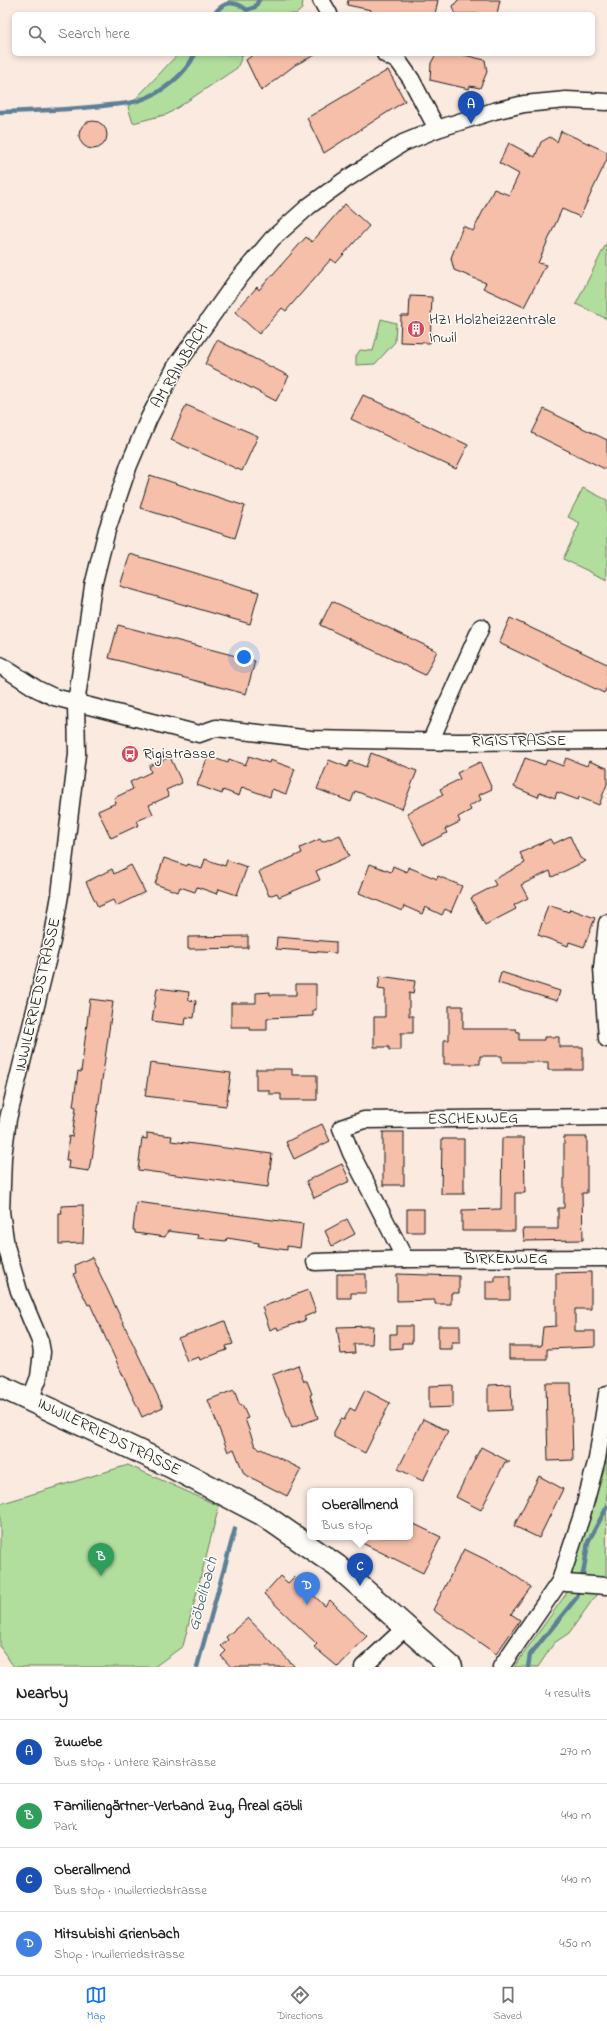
<!DOCTYPE html>
<html lang="en">
<head>
<meta charset="utf-8">
<style>
	body { margin:0; font-family:"Indie Flower",sans-serif; background:#f6f6f6; color:#222 }
	.you { position:absolute; left:244px; top:657px; width:14px; height:14px; margin:-10px; border:3px solid #fff; border-radius:50%; background:#1a73e8; box-shadow:0 0 0 6px #1a73e833 }
	.badge { display:grid; place-items:center; width:26px; height:26px; border-radius:50%; background:#1a73e8; color:#fff; font-size:13px; font-weight:700 }
	.pin { position:absolute; translate:-50% -33px; filter:drop-shadow(0 1px 2px #0008) }
	.pin::after { content:''; position:absolute; top:21px; width:14px; height:12px; background:inherit; clip-path:polygon(0 0,100% 0,50% 100%) }
	.popup { position:absolute; left:307px; top:1488px; width:106px; height:52px; box-sizing:border-box; display:grid; place-content:center; border-radius:6px; background:#fff; filter:drop-shadow(0 1px 3px #0005); font-size:13px; white-space:nowrap; color:#767676 }
	.popup b { font-size:15px; color:#222 }
	.popup::after { content:''; position:absolute; left:50%; top:100%; margin-left:-8px; border:8px solid transparent; border-top-color:#fff }
	.list { margin:0; padding:0; list-style:none }
	h2 { display:flex; justify-content:space-between; align-items:center; height:52px; margin:0; padding:0 16px; font-size:17px }
	h2 small { font-size:13px; font-weight:400; color:#767676 }
	.list li { display:grid; grid-template-columns:26px 1fr auto; gap:12px; align-items:center; box-sizing:border-box; height:64px; padding:0 16px; border-top:1px solid #e0e0e0 }
	.list b { display:block; font-size:15px; white-space:nowrap }
	.list p { margin:0; font-size:13px; white-space:nowrap; color:#767676 }
	.list em { font-size:13px; font-style:normal; color:#767676 }
	.icon { flex:none; width:22px; height:22px; fill:none; stroke:currentColor; stroke-width:2; stroke-linecap:round; stroke-linejoin:round }
	.map { position:relative; flex:none; width:607px; height:1667px; overflow:hidden }
	.search { position:absolute; background:#fff; box-shadow:0 2px 6px #0003; left:12px; right:12px; top:12px; height:44px; display:flex; align-items:center; gap:10px; box-sizing:border-box; padding:0 14px; border-radius:6px; color:#767676; font-size:15px }
	.sheet { height:308px; background:#fff }
	nav { display:flex; justify-content:space-around; align-items:center; box-sizing:border-box; height:56px; border-top:1px solid #e0e0e0; background:#fff; font-size:11px; color:#767676 }
	nav a { display:grid; justify-items:center; gap:2px }
	nav .on { color:#1a73e8 }
	.map>svg:first-child { display:block }
	.green { fill:#b1de9d; stroke:#667d5c }
	.lines { fill:none; stroke-linecap:round; stroke-linejoin:round }
	.stream { stroke:#5d8096; stroke-width:4.5 }
	.building { fill:#f6bfaa; stroke:#1c1c1c }
	.street-casing { stroke:#1c1c1c; stroke-width:19 }
	.secondary-casing { stroke:#1c1c1c; stroke-width:25 }
	.street { stroke:#fdfcf7; stroke-width:16 }
	.secondary { stroke:#fdfcf7; stroke-width:22 }
	.labels { text-anchor:middle; dominant-baseline:central; stroke-width:3; stroke-linejoin:round; paint-order:stroke }
	.poi-label { font-size:16px; fill:#1c1c1c; stroke:#fdfcf7; text-anchor:start }
	.street-label { font-size:16px; fill:#1c1c1c; stroke:#fdfcf7 }
	.water-label { font-size:17px; font-style:italic; fill:#485f6e; stroke:#fdfcf7 }
</style>
</head>
<body>
<div class="map">
<svg width="607" height="1667" viewBox="0 0 607 1667">
	<rect width="100%" height="100%" fill="#fbeae0"/>
	<filter id="ink" filterUnits="userSpaceOnUse"><feTurbulence type="fractalNoise" baseFrequency=".025" numOctaves="2"/><feDisplacementMap in="SourceGraphic" scale="8" xChannelSelector="R" yChannelSelector="G"/><feConvolveMatrix kernelMatrix="1 2 1 2 8 2 1 2 1" color-interpolation-filters="sRGB"/></filter>
	<g filter="url(#ink)">
		<g class="green">
			<polygon points="229,0 303,0 302,9 296,14 216,14"/>
			<polygon points="178,54 243,54 237,68 168,114 133,123 128,107"/>
			<polygon points="607,242 607,319 576,304"/>
			<polygon points="381,319 396,323 395,342 375,364 356,365 356,356 360,350 373,351"/>
			<polygon points="583,488 607,500 607,580 563,559 580,523 568,517"/>
			<polygon points="607,1447 606,1581 569,1633 554,1643 538,1667 514,1667 566,1594"/>
			<polygon points="128,1465 219,1506 183,1646 154,1667 14,1667 0,1647 0,1504"/>
		</g>
		<g class="lines">
			<g class="stream">
				<path d="M 214,14 C 224,1 234,0 247,10 L 255,7 L 259,0"/>
				<path d="M 0,112 C 37,111 73,110 110,105 C 120,104 131,104 140,100 C 162,93 185,75 195,54"/>
				<polyline points="197,1667 235,1529"/>
				<polyline points="528,1667 530,1655 577,1597 584,1569 588,1542 607,1507"/>
			</g>
		</g>
		<g class="building">
			<polygon points="348,0 438,0 435,14 370,14 371,10 347,5"/>
			<polygon points="458,0 500,0 497,14 455,14 453,6"/>
			<polygon points="254,54 317,54 295,65 261,91 246,60"/>
			<polygon points="436,54 460,54 485,60 487,72 480,88 470,86 469,89 430,80 431,63"/>
			<polygon points="388,70 405,101 324,153 307,118"/>
			<circle cx="93" cy="135" r="14"/>
			<polygon points="561,131 607,152 607,159 580,217 562,209 538,263 546,265 524,307 483,288 486,283 454,270 451,258 463,226 473,231 494,189 509,195 519,174 499,163 509,143 535,157 541,142 550,137 557,142"/>
			<polygon points="345,204 369,226 336,263 331,259 286,311 282,308 259,334 235,312 257,287 259,290 306,237 312,242"/>
			<polygon points="410,296 432,297 430,343 400,342 401,316 409,316"/>
			<polygon points="217,340 289,376 276,401 205,364"/>
			<polygon points="363,395 468,445 456,469 351,419"/>
			<polygon points="186,405 258,436 242,471 171,440"/>
			<polygon points="544,409 607,440 607,470 532,433"/>
			<polygon points="150,475 245,506 235,538 140,508"/>
			<polygon points="130,554 259,592 250,624 120,586"/>
			<polygon points="332,601 437,651 425,675 320,625"/>
			<polygon points="510,618 607,664 607,687 604,693 499,643"/>
			<polygon points="118,625 255,661 246,694 109,658"/>
			<polygon points="371,753 417,771 402,809 355,791 351,802 317,789 329,760 347,767 350,761 366,767"/>
			<polygon points="208,756 228,763 229,759 245,765 249,756 269,763 270,760 295,769 286,794 272,789 270,797 242,787 239,796 223,790 222,794 197,785"/>
			<polygon points="170,757 182,783 166,790 169,796 149,805 153,814 137,821 139,825 111,838 98,811 116,803 114,798 133,789 130,782 151,772 149,766"/>
			<polygon points="525,758 545,765 547,760 563,766 566,758 587,766 589,761 607,768 607,784 599,805 579,797 578,800 557,792 555,798 540,792 538,797 514,787"/>
			<polygon points="480,762 492,789 479,795 481,800 469,806 471,810 458,817 460,822 445,829 447,833 423,845 407,813 443,795 440,789 460,779 457,773"/>
			<polygon points="340,835 349,856 316,871 320,880 279,897 277,893 269,896 259,872 302,853 300,848 320,839 322,842"/>
			<polygon points="570,836 580,858 586,861 552,877 550,871 521,885 528,898 514,905 516,909 485,925 471,898 496,885 493,880 525,863 520,853 550,839 553,844"/>
			<polygon points="164,858 187,866 188,864 202,869 205,859 225,866 227,860 247,867 237,895 219,889 217,894 197,887 195,892 180,887 178,892 155,884"/>
			<polygon points="370,864 391,872 393,866 407,872 408,867 437,879 438,876 462,886 451,912 445,909 442,915 425,907 422,914 404,906 402,911 359,893"/>
			<polygon points="131,865 145,892 116,906 113,900 98,907 86,882 112,869 114,874"/>
			<polygon points="548,905 569,912 570,909 595,918 584,947 569,942 568,946 538,935"/>
			<polygon points="248,936 248,948 188,949 188,937"/>
			<polygon points="277,937 336,942 336,953 276,949"/>
			<polygon points="501,972 560,991 557,1001 498,983"/>
			<polygon points="380,976 415,981 413,994 409,993 409,1016 413,1016 413,1033 401,1033 401,1050 389,1050 389,1047 374,1047 374,1017 385,1017 385,990 378,989"/>
			<polygon points="296,984 316,984 316,1010 313,1010 313,1016 267,1018 267,1030 250,1030 250,1027 231,1027 231,1003 256,1003 256,993 270,992 270,995 296,995"/>
			<polygon points="157,988 189,992 188,1000 196,1001 194,1018 186,1017 185,1025 152,1021"/>
			<polygon points="90,999 113,1002 93,1144 94,1145 92,1159 91,1159 89,1171 68,1168 69,1160 66,1160 69,1136 72,1137 76,1107 73,1106 78,1071 81,1072"/>
			<polygon points="449,1006 463,1006 463,1029 516,1029 517,1032 519,1032 519,1040 544,1040 544,1037 559,1037 559,1047 583,1047 583,1070 548,1070 548,1062 502,1062 502,1056 480,1056 480,1064 444,1064 444,1040 449,1040"/>
			<polygon points="150,1063 231,1073 226,1106 145,1096"/>
			<polygon points="256,1069 292,1069 292,1075 317,1075 317,1100 281,1100 281,1094 269,1094 269,1090 256,1090"/>
			<polygon points="322,1124 330,1141 294,1159 286,1142"/>
			<rect x="383" y="1132" width="21" height="53"/>
			<polygon points="147,1133 172,1136 171,1141 272,1154 268,1187 138,1170 142,1138 147,1139"/>
			<polygon points="564,1137 587,1137 587,1193 582,1193 583,1240 524,1241 523,1229 558,1229 558,1208 564,1208"/>
			<polygon points="502,1138 524,1138 525,1193 515,1193 515,1231 462,1231 462,1210 501,1209"/>
			<polygon points="442,1139 464,1139 464,1194 441,1194"/>
			<polygon points="342,1164 350,1181 314,1198 306,1181"/>
			<polygon points="136,1202 303,1224 300,1248 287,1246 287,1250 258,1246 259,1243 227,1238 226,1241 197,1238 198,1235 168,1231 165,1237 135,1233 135,1230 133,1230"/>
			<polygon points="83,1205 83,1217 84,1217 83,1243 59,1244 59,1213 62,1213 61,1206"/>
			<rect x="407" y="1209" width="17" height="23"/>
			<polygon points="347,1219 355,1234 332,1246 325,1231"/>
			<polygon points="92,1257 163,1407 142,1417 90,1304 88,1305 73,1274 76,1273 75,1265"/>
			<polygon points="591,1272 591,1309 575,1309 575,1331 595,1331 595,1347 547,1349 547,1359 509,1359 509,1346 541,1346 543,1327 556,1326 556,1273"/>
			<polygon points="337,1274 366,1274 366,1293 351,1293 351,1298 337,1298"/>
			<polygon points="397,1274 459,1276 459,1293 451,1293 451,1304 435,1304 435,1300 397,1301"/>
			<polygon points="495,1276 510,1276 510,1300 486,1300 486,1281 495,1281"/>
			<polygon points="308,1290 316,1312 304,1317 306,1320 278,1330 277,1327 270,1330 262,1307"/>
			<polygon points="225,1321 233,1344 226,1346 227,1350 200,1360 199,1357 187,1361 178,1338"/>
			<polygon points="373,1326 372,1344 354,1344 355,1353 341,1354 337,1327"/>
			<polygon points="396,1326 412,1326 412,1343 402,1343 402,1348 390,1349 390,1334 396,1334"/>
			<polygon points="438,1326 460,1326 460,1342 452,1342 452,1349 438,1349"/>
			<polygon points="298,1365 304,1381 307,1381 312,1394 310,1395 318,1418 292,1428 272,1375"/>
			<polygon points="546,1383 571,1383 573,1460 548,1461"/>
			<polygon points="511,1384 512,1410 488,1411 488,1385"/>
			<polygon points="453,1385 453,1407 429,1408 429,1386"/>
			<polygon points="234,1390 240,1406 242,1405 248,1418 245,1419 255,1446 301,1469 287,1496 244,1474 234,1449 228,1452 208,1400"/>
			<polygon points="365,1390 390,1403 365,1453 334,1437 334,1432 341,1419 344,1420 350,1408 355,1411"/>
			<polygon points="423,1419 448,1431 423,1481 398,1469"/>
			<polygon points="481,1447 510,1462 505,1462 481,1510 456,1497"/>
			<polygon points="539,1476 563,1489 539,1538 514,1526"/>
			<polygon points="410,1522 441,1537 423,1573 350,1537 410,1537"/>
			<polygon points="464,1549 507,1570 531,1587 511,1614 520,1620 496,1654 433,1610"/>
			<polygon points="280,1576 288,1583 294,1577 325,1606 330,1600 367,1636 338,1667 314,1647 317,1644 264,1594"/>
			<polygon points="248,1618 295,1667 231,1667 221,1656 226,1651 221,1646 228,1640 226,1637"/>
		</g>
		<g class="lines">
			<defs>
				<g id="street">
					<polyline points="321,0 329,14"/>
					<polyline points="385,54 399,62 411,79 437,129"/>
					<polyline points="0,665 37,689 54,697 199,734 216,728 311,739 459,742 607,741"/>
					<polyline points="431,740 481,627"/>
					<polyline points="607,923 602,968 607,1039"/>
					<polyline points="405,1259 351,1153 341,1128 364,1120 607,1117"/>
					<polyline points="315,1262 405,1259 607,1258"/>
					<polyline points="30,1400 39,1377 42,1352 40,1341 19,1291 6,1246 1,1212 3,1157 8,1119 52,941 60,895 77,754 76,704 93,586 107,530 129,465 149,418 176,366 235,283 272,239 309,206 345,180 403,143 437,129 494,111 524,104 566,100 607,102"/>
					<polyline points="560,1581 566,1583 607,1586"/>
					<polyline points="363,1667 405,1628"/>
					<polyline points="501,1667 560,1581 582,1515 597,1459 607,1394"/>
				</g>
				<polyline id="secondary" points="0,1386 170,1466 262,1514 337,1566 451,1667"/>
			</defs>
			<use href="#street" class="street-casing"/>
			<use href="#secondary" class="secondary-casing"/>
			<use href="#street" class="street"/>
			<use href="#secondary" class="secondary"/>
		</g>
	</g>
	<defs>
		<symbol id="building-disc" viewBox="-11 -11 22 22"><circle r="9.5" fill="#d1495b" stroke="#fdfcf7"/><path d="M-4-6H4V6H1V3H-1V6H-4ZM-2.5-4.3h1.7v1.8h-1.7ZM.8-4.3h1.7v1.8H.8ZM-2.5-1h1.7V.8h-1.7ZM.8-1h1.7V.8H.8Z" fill="#fff"/></symbol>
		<symbol id="bus-disc" viewBox="-11 -11 22 22"><circle r="9.5" fill="#d1495b" stroke="#fdfcf7"/><path d="M-5-6H5V4H4V6H2V4H-2V6H-4V4H-5ZM-3.5-4V0h7V-4ZM-3.5 1.2v1.5H-2V1.2ZM2 1.2v1.5H3.5V1.2Z" fill="#fff"/></symbol>
	</defs>
	<g fill-rule="evenodd">
		<use href="#building-disc" x="406" y="319" width="20" height="20"/>
		<use href="#bus-disc" x="120" y="744" width="20" height="20"/>
	</g>
	<g class="labels">
		<g class="poi-label">
			<text x="429" y="320">HZI Holzheizzentrale<tspan x="429" dy="18">Inwil</tspan></text>
			<text x="143" y="754">Rigistrasse</text>
		</g>
		<g class="street-label">
			<text transform="translate(180 366) rotate(-59)">AM RAINBACH</text>
			<text x="519" y="741">RIGISTRASSE</text>
			<text transform="translate(38 995) rotate(-77)">INWILERRIEDSTRASSE</text>
			<text transform="translate(473 1119) rotate(-1)">ESCHENWEG</text>
			<text x="506" y="1259">BIRKENWEG</text>
			<text transform="translate(109 1437) rotate(26)">INWILERRIEDSTRASSE</text>
		</g>
		<g class="water-label">
			<text transform="translate(203 1594) rotate(-75)">Göbelibach</text>
		</g>
	</g>
</svg>
<div class="you"></div>
<div class="pin badge" style="left:471px;top:124px;background:#1a4fb4">A</div>
<div class="pin badge" style="left:101px;top:1576px;background:#2e9e5b">B</div>
<div class="pin badge" style="left:360px;top:1586px;background:#1a4fb4">C</div>
<div class="popup"><b>Oberallmend</b>Bus stop</div>
<div class="pin badge" style="left:307px;top:1605px;background:#3f7fe0">D</div>
<div class="search"><svg class="icon" aria-label="search" viewBox="0 0 24 24"><circle cx="10" cy="10" r="6"/><path d="M15 15l6 6"/></svg>Search here</div>
</div>
<section class="sheet">
<h2>Nearby<small>4 results</small></h2>
<ul class="list">
<li><span class="badge" style="background:#1a4fb4">A</span><div><b>Zuwebe</b><p>Bus stop · Untere Rainstrasse</p></div><em>270 m</em></li>
<li><span class="badge" style="background:#2e9e5b">B</span><div><b>Familiengärtner-Verband Zug, Areal Göbli</b><p>Park</p></div><em>440 m</em></li>
<li><span class="badge" style="background:#1a4fb4">C</span><div><b>Oberallmend</b><p>Bus stop · Inwilerriedstrasse</p></div><em>440 m</em></li>
<li><span class="badge" style="background:#3f7fe0">D</span><div><b>Mitsubishi Grienbach</b><p>Shop · Inwilerriedstrasse</p></div><em>450 m</em></li>
</ul>
</section>
<nav>
<a class="on"><svg class="icon" aria-label="map" viewBox="0 0 24 24"><path d="M3 6l6-2 6 2 6-2v14l-6 2-6-2-6 2zM9 4v14M15 6v14"/></svg>Map</a>
<a><svg class="icon" aria-label="directions" viewBox="0 0 24 24"><path d="M12 3l9 9-9 9-9-9zM9 14v-3h6M13 9l2 2-2 2"/></svg>Directions</a>
<a><svg class="icon" aria-label="saved" viewBox="0 0 24 24"><path d="M7 4h10v16l-5-4-5 4z"/></svg>Saved</a>
</nav>
</body>
</html>
